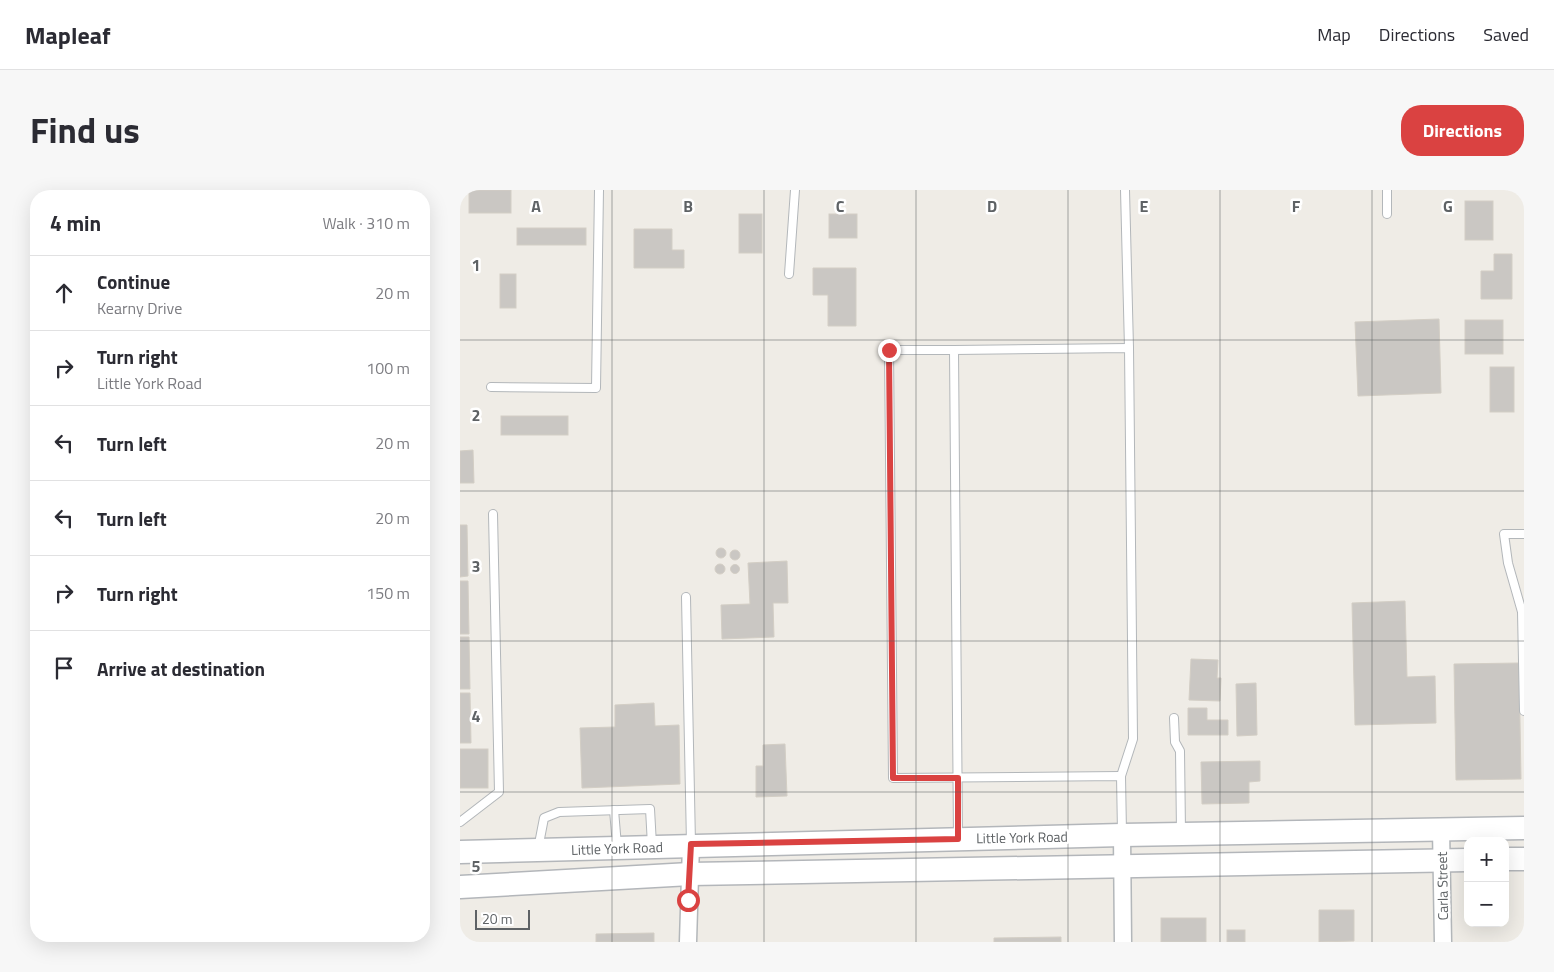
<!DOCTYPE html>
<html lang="en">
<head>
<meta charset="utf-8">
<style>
	body { margin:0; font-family:"Titillium Web",sans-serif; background:#f7f7f7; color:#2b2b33 }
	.controls { position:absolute; right:15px; bottom:15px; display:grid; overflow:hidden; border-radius:10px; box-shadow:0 5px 20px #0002 }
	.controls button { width:45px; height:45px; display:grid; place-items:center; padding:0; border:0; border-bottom:1px solid #e1e1e2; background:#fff; color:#2b2b33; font:25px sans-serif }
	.scale { position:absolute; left:15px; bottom:12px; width:55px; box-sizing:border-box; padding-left:5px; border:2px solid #5e6265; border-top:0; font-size:14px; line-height:18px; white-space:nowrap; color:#5e6265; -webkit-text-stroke:4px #fff; paint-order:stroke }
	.stop { position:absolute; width:15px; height:15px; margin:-11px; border:4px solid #da4241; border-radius:50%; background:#fff }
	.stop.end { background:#da4241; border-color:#fff; box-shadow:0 1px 5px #0008 }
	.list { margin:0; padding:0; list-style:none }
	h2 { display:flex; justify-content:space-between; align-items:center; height:65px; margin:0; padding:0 20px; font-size:21px }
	h2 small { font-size:16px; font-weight:400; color:#7c7c81 }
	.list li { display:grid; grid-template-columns:32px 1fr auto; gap:15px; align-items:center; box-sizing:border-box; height:75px; padding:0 20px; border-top:1px solid #e1e1e2 }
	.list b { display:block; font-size:19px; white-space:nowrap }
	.list p { margin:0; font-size:16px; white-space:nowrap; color:#7c7c81 }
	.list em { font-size:16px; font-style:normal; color:#7c7c81 }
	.icon { flex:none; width:28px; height:28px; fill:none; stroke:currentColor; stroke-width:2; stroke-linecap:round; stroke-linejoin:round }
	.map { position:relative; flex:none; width:1064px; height:752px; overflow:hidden; border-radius:20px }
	header { display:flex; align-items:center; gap:30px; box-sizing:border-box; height:70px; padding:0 25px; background:#fff; border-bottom:1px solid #e1e1e2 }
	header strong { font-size:24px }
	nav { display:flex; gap:28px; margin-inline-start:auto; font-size:18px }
	.intro { display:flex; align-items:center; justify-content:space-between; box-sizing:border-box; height:120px; padding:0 30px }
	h1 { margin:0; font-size:35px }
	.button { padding:12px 22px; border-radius:20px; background:#da4241; color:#fff; font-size:18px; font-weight:700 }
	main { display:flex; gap:30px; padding:0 30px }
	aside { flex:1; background:#fff; border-radius:20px; box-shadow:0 5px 20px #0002 }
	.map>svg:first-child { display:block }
	.building { fill:#cac7c3; stroke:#d3cec5 }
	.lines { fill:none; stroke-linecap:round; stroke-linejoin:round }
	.lane-casing { stroke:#b3b7ba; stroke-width:10 }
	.street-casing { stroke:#b3b7ba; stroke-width:19 }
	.secondary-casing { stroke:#b3b6ba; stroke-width:25 }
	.lane { stroke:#fff; stroke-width:8 }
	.street { stroke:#fff; stroke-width:16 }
	.secondary { stroke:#fff; stroke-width:22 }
	.route { stroke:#da4241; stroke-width:6 }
	.grid { fill:none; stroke:#5e6265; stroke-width:1; stroke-opacity:0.55 }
	.labels { text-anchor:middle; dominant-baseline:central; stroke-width:5; stroke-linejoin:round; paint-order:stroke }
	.street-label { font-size:14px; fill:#5e6265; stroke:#fff }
	.grid-label { font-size:16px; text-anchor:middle; font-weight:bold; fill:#5e6265; stroke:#fff; stroke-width:5; stroke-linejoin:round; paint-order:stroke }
</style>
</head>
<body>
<header>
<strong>Mapleaf</strong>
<nav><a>Map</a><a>Directions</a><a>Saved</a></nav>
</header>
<div class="intro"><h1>Find us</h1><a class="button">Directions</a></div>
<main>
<aside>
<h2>4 min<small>Walk · 310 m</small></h2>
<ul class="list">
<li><svg class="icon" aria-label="ahead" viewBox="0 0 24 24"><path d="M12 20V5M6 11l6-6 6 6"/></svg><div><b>Continue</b><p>Kearny Drive</p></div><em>20 m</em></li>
<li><svg class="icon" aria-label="right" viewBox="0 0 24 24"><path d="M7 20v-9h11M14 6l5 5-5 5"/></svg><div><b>Turn right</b><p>Little York Road</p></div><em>100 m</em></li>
<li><svg class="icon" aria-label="left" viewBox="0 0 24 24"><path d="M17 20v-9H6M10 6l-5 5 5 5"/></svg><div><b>Turn left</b></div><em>20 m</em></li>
<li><svg class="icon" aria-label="left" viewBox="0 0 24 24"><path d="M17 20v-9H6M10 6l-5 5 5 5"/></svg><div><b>Turn left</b></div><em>20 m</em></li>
<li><svg class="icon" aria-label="right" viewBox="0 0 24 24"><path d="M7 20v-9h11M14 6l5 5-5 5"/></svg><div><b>Turn right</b></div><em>150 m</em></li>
<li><svg class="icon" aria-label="arrive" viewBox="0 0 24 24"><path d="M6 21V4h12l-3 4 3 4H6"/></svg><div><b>Arrive at destination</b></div></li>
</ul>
</aside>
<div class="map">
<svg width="1064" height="752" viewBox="0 0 1064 752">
	<rect width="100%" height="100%" fill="#efece6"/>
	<g class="building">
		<rect x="9" y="0" width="42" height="23"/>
		<rect x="1005" y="11" width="28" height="39"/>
		<rect x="279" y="24" width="23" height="39"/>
		<rect x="369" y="24" width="28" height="24"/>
		<rect x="57" y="38" width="69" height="17"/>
		<polygon points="174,39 212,39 212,60 224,60 224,78 174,78"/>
		<polygon points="1034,64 1052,64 1052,109 1021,109 1021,81 1034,81"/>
		<polygon points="353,78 396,78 396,136 368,136 368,105 353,105"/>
		<rect x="40" y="84" width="16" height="34"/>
		<polygon points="979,129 981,203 898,206 895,132"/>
		<rect x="1005" y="130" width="38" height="34"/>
		<rect x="1030" y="177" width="24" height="45"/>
		<rect x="41" y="226" width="67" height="19"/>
		<polygon points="13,260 14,293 0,293 0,261"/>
		<polygon points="0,335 7,335 8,386 0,387"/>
		<circle cx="261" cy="363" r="5"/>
		<circle cx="275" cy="365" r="5"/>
		<polygon points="327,371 328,413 313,413 314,447 262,449 261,415 290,414 288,373"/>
		<circle cx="260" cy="379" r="5"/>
		<circle cx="275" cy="379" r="4.5"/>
		<polygon points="0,391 8,391 9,444 0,444"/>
		<polygon points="945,411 947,487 975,486 976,533 895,535 892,413"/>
		<polygon points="0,447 9,447 10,499 0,499"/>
		<polygon points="731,469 758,470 757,488 761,488 760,511 729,510"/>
		<polygon points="1059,473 1061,589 996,590 994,474"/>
		<polygon points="796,493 797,545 777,546 776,494"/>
		<polygon points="0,503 10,503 11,553 0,553"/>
		<polygon points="194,513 195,536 219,535 220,594 122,598 120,538 155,537 155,515"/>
		<polygon points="728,518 747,518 747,530 768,530 768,545 728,545"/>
		<polygon points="325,554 327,606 296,607 296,576 303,576 303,555"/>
		<rect x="0" y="559" width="28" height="39"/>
		<polygon points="800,571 800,591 789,592 789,613 742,614 741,572"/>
		<polygon points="859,720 894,720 894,751 859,752"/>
		<rect x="701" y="728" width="45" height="24"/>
		<rect x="767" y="740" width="18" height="12"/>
		<polygon points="194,743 194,752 136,752 136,744"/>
		<polygon points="601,747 601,752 534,752 534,748"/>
	</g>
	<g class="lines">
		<defs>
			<g id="lane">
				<polyline points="665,0 669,158"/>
				<polyline points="927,0 927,24"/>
				<polyline points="329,84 335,0"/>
				<polyline points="494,160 429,160 433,588 661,586 662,643"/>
				<polyline points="31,197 136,198 139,0"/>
				<polyline points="1064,344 1044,344 1048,373 1062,422 1064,521"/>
				<polyline points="226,407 231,654"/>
				<polyline points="714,528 715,552 720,561 721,642"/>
				<polyline points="154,620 157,656"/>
				<polyline points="0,632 39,602 33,324"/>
				<polyline points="498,647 494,160 669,158 673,549 661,586"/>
				<polyline points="78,659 84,628 99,622 190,619 192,655"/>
			</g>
			<g id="street">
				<polyline points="981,639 983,752"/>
				<polyline points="662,645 663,752"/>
				<polyline points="228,752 231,654"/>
			</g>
			<g id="secondary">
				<polyline points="0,662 662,645 1064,638"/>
				<polyline points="1045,669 1064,669"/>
				<polyline points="0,697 230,684 1008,670"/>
			</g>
		</defs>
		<use href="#lane" class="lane-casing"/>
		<use href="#street" class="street-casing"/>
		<use href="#secondary" class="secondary-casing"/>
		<use href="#lane" class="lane"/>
		<use href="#street" class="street"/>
		<use href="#secondary" class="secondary"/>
	</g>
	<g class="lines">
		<polyline class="route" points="228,710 231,654 498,649 498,588 433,588 429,160"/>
	</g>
	<path class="grid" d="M 152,0 L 152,752M 304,0 L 304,752M 456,0 L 456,752M 608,0 L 608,752M 760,0 L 760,752M 912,0 L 912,752M 0,150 L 1064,150M 0,301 L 1064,301M 0,451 L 1064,451M 0,602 L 1064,602"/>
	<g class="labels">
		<g class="street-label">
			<text transform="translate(562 647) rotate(-1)">Little York Road</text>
			<text transform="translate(157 658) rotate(-2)">Little York Road</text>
			<text transform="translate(982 696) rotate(-91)">Carla Street</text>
		</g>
	</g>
	<g class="grid-label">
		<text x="76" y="22">A</text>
		<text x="228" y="22">B</text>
		<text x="380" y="22">C</text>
		<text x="532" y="22">D</text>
		<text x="684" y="22">E</text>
		<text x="836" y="22">F</text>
		<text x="988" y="22">G</text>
		<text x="16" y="81">1</text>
		<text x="16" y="231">2</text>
		<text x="16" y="382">3</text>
		<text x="16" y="532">4</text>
		<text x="16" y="682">5</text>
	</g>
</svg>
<div class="controls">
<button>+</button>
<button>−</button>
</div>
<div class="scale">20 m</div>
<div class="stop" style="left:228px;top:710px"></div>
<div class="stop end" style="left:429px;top:160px"></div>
</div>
</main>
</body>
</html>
